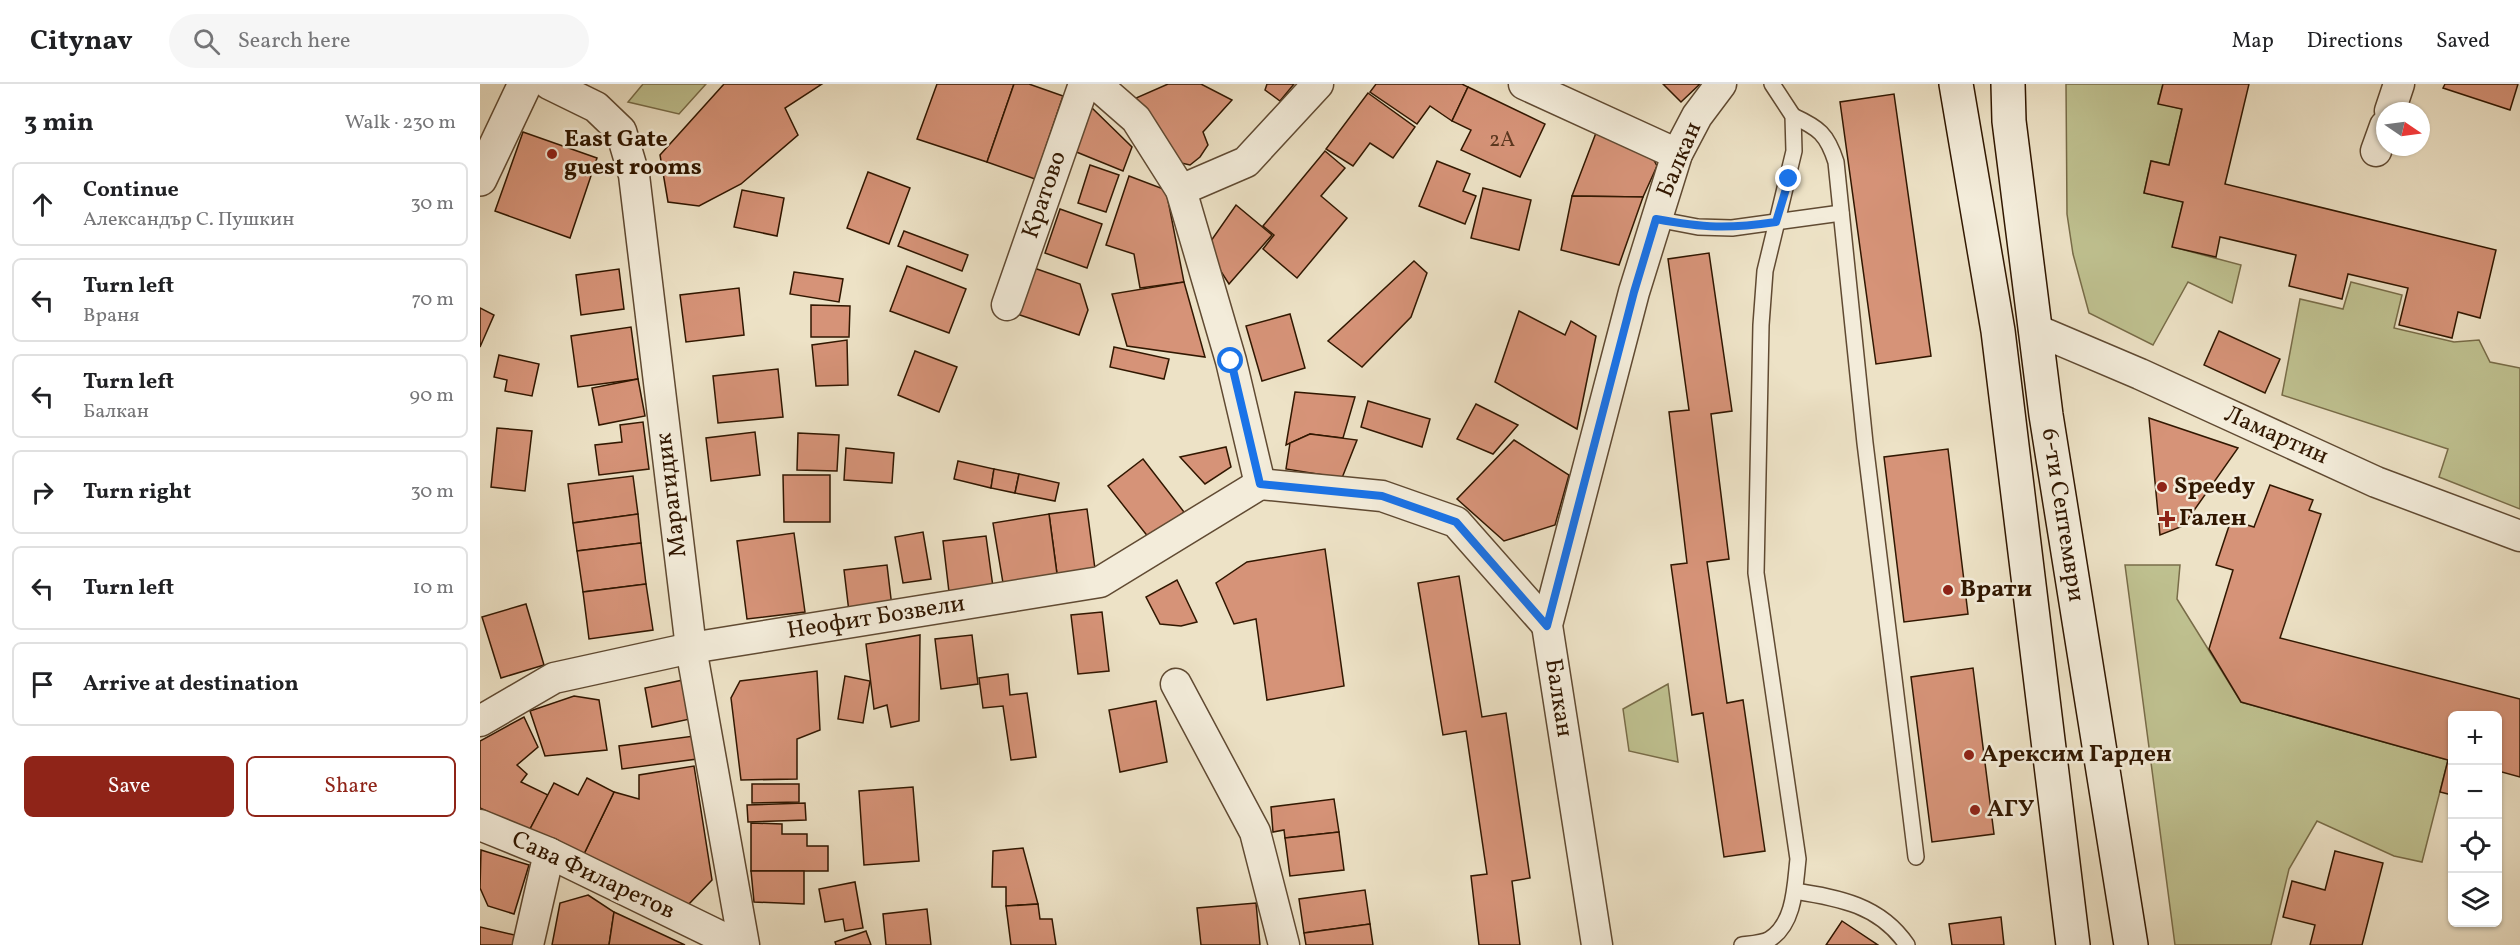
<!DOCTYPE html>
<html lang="en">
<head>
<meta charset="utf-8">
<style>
	body { margin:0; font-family:Vollkorn,serif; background:#f6f6f6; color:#202124 }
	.controls { position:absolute; right:18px; bottom:18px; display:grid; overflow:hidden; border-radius:9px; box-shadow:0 2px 4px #0004 }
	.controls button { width:54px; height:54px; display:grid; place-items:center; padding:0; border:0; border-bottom:2px solid #e0e0e0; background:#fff; color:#202124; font:30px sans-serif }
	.compass { position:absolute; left:1896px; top:18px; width:54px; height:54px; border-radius:50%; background:#fff; box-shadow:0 2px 4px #0004; rotate:103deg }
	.stop { position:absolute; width:18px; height:18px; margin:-14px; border:4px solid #1a73e8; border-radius:50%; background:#fff }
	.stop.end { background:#1a73e8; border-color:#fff; box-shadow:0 2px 6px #0008 }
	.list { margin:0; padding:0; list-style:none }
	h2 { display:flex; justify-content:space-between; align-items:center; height:78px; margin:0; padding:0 24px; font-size:26px }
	h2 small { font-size:20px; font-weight:400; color:#757577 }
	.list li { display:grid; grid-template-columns:39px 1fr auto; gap:18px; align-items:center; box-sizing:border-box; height:84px; margin:0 12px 12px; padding:0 12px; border:2px solid #e0e0e0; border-radius:9px }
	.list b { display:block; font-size:22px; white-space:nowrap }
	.list p { margin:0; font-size:20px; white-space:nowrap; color:#757577 }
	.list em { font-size:20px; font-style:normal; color:#757577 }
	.actions { display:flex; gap:12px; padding:18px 24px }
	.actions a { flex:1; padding:14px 0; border:2px solid #8f2418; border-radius:9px; text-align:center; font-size:21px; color:#8f2418 }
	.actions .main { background:#8f2418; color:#fff }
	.icon { flex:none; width:33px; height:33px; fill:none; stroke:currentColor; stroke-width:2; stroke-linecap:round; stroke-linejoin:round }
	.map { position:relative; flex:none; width:2040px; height:861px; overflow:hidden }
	header { display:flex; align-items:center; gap:36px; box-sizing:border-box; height:84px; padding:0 30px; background:#fff; border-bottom:2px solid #e0e0e0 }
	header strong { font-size:28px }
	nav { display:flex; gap:33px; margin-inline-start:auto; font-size:21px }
	.search { width:420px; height:54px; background:#f6f6f6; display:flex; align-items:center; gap:15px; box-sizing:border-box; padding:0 21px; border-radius:33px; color:#757577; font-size:22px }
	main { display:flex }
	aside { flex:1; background:#fff }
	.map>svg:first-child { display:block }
	.green { fill:#bfc190; stroke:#786c48; stroke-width:1.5 }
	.building { fill:#d69378; stroke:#311700; stroke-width:1.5 }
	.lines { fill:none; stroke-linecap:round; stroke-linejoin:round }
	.service-casing { stroke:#604a32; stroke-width:18 }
	.minor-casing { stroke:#604a32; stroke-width:33 }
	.tertiary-casing { stroke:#604a32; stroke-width:36 }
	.secondary-casing { stroke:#311700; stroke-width:36 }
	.service { stroke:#f3ecda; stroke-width:15 }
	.minor { stroke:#f3ecda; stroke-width:30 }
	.tertiary { stroke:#f3ecda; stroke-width:33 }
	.secondary { stroke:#f3ecda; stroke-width:33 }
	.route { stroke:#1a73e8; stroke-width:8 }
	.poi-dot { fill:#8f2418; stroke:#f3ecda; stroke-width:2 }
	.labels { text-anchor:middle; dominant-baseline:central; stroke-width:5; stroke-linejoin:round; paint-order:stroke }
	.number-label { font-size:21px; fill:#5a361e }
	.poi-label { font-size:24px; font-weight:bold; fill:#311700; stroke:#f3ecda; text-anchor:start }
	.street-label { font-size:24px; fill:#311700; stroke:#f3ecda }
</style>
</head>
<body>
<header>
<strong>Citynav</strong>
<div class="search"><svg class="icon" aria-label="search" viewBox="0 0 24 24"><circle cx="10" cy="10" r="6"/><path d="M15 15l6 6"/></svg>Search here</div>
<nav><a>Map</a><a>Directions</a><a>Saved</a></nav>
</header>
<main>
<aside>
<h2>3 min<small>Walk · 230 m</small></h2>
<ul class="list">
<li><svg class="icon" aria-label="ahead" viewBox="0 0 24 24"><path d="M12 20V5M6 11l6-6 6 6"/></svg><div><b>Continue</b><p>Александър С. Пушкин</p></div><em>30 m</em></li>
<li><svg class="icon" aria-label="left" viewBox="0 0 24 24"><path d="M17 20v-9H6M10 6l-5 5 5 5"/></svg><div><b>Turn left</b><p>Враня</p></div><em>70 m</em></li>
<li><svg class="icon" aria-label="left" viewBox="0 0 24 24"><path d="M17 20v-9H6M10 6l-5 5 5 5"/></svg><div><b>Turn left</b><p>Балкан</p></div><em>90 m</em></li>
<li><svg class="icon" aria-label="right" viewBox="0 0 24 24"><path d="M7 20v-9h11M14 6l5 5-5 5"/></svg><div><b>Turn right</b></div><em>30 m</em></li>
<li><svg class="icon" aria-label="left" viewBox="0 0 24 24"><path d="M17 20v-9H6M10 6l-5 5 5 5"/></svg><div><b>Turn left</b></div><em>10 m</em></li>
<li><svg class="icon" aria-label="arrive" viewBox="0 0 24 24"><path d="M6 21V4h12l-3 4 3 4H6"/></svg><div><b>Arrive at destination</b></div></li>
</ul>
<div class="actions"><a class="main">Save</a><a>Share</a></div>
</aside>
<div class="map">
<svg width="2040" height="861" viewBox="0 0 2040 861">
	<rect width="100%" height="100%" fill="#ede2c6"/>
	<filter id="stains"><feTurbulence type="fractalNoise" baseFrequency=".00333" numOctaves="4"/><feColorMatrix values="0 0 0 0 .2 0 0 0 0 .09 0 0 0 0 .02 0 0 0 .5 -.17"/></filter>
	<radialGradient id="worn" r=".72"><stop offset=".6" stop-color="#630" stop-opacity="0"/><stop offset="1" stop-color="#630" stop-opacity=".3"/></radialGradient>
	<g class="green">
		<polygon points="163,0 226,0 199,30 148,18"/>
		<polygon points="1586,0 1683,0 1678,19 1702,25 1689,81 1671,77 1664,109 1703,118 1693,163 1761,181 1752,219 1708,198 1673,261 1609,229 1593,170 1587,130"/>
		<polygon points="1871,198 1922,211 1914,244 1974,258 1999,256 2010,278 2040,284 2040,425 1959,393 1968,365 1802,311 1820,215 1863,225"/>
		<polygon points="1645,481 1700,481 1697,515 1761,618 1968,676 1942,778 1914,772 1837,737 1809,785 1791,861 1695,861"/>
		<polygon points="1188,600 1198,678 1149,667 1143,625"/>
	</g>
	<g class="building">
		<polygon points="244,0 342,0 305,24 318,51 261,100 219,122 188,118 180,71"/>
		<polygon points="457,0 534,0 507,78 437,55"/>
		<polygon points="534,0 549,0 583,12 555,95 507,78"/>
		<polygon points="688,0 721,0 752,16 723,48 728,61 720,73 710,81 697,78 656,14"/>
		<polygon points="787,0 814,0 800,17 785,6"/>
		<polygon points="896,0 982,0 988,3 972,37 950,22 937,40 890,8"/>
		<polygon points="1183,0 1220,0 1201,18"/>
		<polygon points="1683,0 1769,0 1745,100 2016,166 2000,234 1978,228 1972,254 1919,241 1928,204 1868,190 1862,215 1809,202 1816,171 1740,153 1736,173 1692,163 1703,118 1664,109 1671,77 1689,81 1702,25 1678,20"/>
		<polygon points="1965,0 2038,0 2030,26 1963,4"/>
		<polygon points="988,3 1065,40 1040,93 981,66 991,46 972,37"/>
		<polygon points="888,9 935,43 913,74 890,59 873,82 846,65"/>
		<polygon points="1414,10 1451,272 1396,280 1360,18"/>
		<polygon points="611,23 652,63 643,87 594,67"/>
		<polygon points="1119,41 1167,63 1177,82 1163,113 1092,112"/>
		<polygon points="43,48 117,74 90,154 15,127"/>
		<polygon points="845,67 865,84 841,112 867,134 817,194 783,165 794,151 783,142"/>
		<polygon points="957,77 990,90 983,107 996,112 985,140 939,122"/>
		<polygon points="610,81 639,91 626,128 598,119"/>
		<polygon points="388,88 430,104 409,160 367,144"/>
		<polygon points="649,92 686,106 704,198 660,204 654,170 626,161"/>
		<polygon points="1003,104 1051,116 1039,166 991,154"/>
		<polygon points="262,106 304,114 297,152 254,143"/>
		<polygon points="1092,112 1163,113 1139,181 1081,166"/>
		<polygon points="756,121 792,151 749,200 726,164"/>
		<polygon points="580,125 622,140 607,184 565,169"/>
		<polygon points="424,147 488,171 482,187 418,162"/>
		<polygon points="1229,169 1252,327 1231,330 1249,475 1227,478 1247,619 1263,616 1285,767 1244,773 1223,629 1212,631 1191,481 1207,479 1189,328 1209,326 1188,175"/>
		<polygon points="934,177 947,189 931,233 882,283 848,257"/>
		<polygon points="427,182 486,205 469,249 410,227"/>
		<polygon points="554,184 600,200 608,226 599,251 537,230"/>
		<polygon points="139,185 144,225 101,231 96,191"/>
		<polygon points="314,188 363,195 359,218 310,210"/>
		<polygon points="704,198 725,273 647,262 632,210"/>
		<polygon points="259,204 264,251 206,258 200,211"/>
		<polygon points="331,221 370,222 369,253 331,253"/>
		<polygon points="0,224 14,231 0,263"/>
		<polygon points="1039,227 1085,251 1091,237 1116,252 1097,345 1015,298"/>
		<polygon points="810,230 825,284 782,297 766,242"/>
		<polygon points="151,243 158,295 98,303 91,252"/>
		<polygon points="1739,247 1800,275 1785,309 1724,281"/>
		<polygon points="367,256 368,301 336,302 332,261"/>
		<polygon points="634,263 689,275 684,295 630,283"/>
		<polygon points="435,267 477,283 459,328 418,311"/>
		<polygon points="19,271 59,280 52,312 25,307 27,296 14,293"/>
		<polygon points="298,285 303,333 238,339 233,292"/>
		<polygon points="158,295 165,332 119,341 112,304"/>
		<polygon points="815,308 875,313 863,354 830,350 806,361"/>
		<polygon points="888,317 950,335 942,363 881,343"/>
		<polygon points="996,320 1038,341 1013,370 977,355"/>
		<polygon points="1669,334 1758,364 1703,442 1680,451"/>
		<polygon points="163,338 169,385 119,391 115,361 142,358 140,341"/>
		<polygon points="17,344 52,347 45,407 11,403"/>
		<polygon points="275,348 280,391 231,397 226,354"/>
		<polygon points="318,349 359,351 357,387 317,386"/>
		<polygon points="830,350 877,356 862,394 806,385 810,359"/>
		<polygon points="1034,356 1089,391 1075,441 1024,457 977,415"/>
		<polygon points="746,363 751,383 725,400 700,373"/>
		<polygon points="366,364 414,369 412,399 364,396"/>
		<polygon points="1468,365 1488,530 1424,538 1404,373"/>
		<polygon points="663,375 704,428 669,454 628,402"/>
		<polygon points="478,377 514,385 511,404 474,395"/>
		<polygon points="514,385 539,390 535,409 511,404"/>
		<polygon points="539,390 579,399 575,417 535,409"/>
		<polygon points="303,391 350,391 350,438 304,438"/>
		<polygon points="153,392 158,430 93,439 88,400"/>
		<polygon points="1790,401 1833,416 1829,426 1841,430 1800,554 2040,615 2040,693 2018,687 2018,632 1972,632 1972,711 1960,708 1968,676 1761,618 1729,565 1753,486 1736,481 1751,436 1774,443"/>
		<polygon points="607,425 615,485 577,490 569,430"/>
		<polygon points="158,430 161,459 97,467 93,439"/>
		<polygon points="569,430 577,490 523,499 513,439"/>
		<polygon points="443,448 451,495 423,499 415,453"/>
		<polygon points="314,449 325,528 267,535 257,457"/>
		<polygon points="506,452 513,503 469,508 463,457"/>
		<polygon points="161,459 166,500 103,508 97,467"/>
		<polygon points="845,465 864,602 787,616 776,535 754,540 736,499 767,478"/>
		<polygon points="407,481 412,523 369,528 364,486"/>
		<polygon points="979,492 1002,633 1026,629 1050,794 1032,797 1040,861 999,861 991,792 1007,790 986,647 963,651 938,499"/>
		<polygon points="697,496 717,538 701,542 680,540 666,513"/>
		<polygon points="166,500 173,546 109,555 103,508"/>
		<polygon points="46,520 64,581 21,594 2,533"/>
		<polygon points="622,528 629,587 598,590 591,531"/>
		<polygon points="440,551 439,637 411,643 407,621 394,625 386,560"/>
		<polygon points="492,551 498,600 461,605 455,555"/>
		<polygon points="1493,584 1514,750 1452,758 1431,593"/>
		<polygon points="337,587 340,646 317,655 317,695 261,696 251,614 260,597"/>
		<polygon points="528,590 530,611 547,609 556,673 531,676 523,622 503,624 499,594"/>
		<polygon points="365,592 390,597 383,639 358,635"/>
		<polygon points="203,596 210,635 172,643 165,604"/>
		<polygon points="94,612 119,616 127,666 65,672 50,627"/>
		<polygon points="676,617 687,678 640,688 629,626"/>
		<polygon points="44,633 58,663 37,681 47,690 41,698 68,711 49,747 0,724 0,657"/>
		<polygon points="214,652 217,675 142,685 139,662"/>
		<polygon points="214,682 232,796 206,823 102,774 134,708 159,715 159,691"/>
		<polygon points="107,694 134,708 102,774 49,747 74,699 98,711"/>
		<polygon points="272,700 319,700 319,718 272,719"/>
		<polygon points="433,703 439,777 384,781 379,707"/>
		<polygon points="854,715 859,748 805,754 804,746 793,748 791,723"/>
		<polygon points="325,719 326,736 268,738 267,721"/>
		<polygon points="271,739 302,740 302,750 327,750 327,762 348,762 348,787 271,787"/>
		<polygon points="859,748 864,786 810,792 805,754"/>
		<polygon points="543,764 558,820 526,822 526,803 512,803 513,767"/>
		<polygon points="1,766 49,781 34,830 8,822 0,804"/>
		<polygon points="1855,767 1903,779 1882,861 1830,861 1835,841 1803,833 1812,797 1845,806"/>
		<polygon points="271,787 324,787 324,820 274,818"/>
		<polygon points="375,798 383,844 365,847 363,835 345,838 339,805"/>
		<polygon points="885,806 890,840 824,849 819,815"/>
		<polygon points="108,811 134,828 129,861 72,861 80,819"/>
		<polygon points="776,819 780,861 721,861 717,824"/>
		<polygon points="558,820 560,835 572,835 576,861 531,861 526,822"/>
		<polygon points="447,825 451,861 406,861 403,830"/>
		<polygon points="134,828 205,861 129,861"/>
		<polygon points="1521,833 1524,861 1472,861 1469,840"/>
		<polygon points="1362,837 1398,861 1346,861"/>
		<polygon points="890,840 893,861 826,861 824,849"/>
		<polygon points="0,843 39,852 37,861 0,861"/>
		<polygon points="386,847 391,861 356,861 355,858"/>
	</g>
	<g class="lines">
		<defs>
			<g id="service">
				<path d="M 1313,32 C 1339,44 1347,50 1356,78 L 1385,359 L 1436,773"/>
				<polyline points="1176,135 1218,143 1252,144 1361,129"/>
				<path d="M 1315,807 C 1359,814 1400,821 1427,861"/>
				<path d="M 1262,861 C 1270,860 1284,859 1290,855 C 1315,839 1315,801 1318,775 L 1276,489 L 1281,241 L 1285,187 L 1314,67 L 1313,32 L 1292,0"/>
			</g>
			<g id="minor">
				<polyline points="69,0 116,23 141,47 154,91 211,564 264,861"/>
				<polyline points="616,0 656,35 701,106 751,277 780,400"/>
				<polyline points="1044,0 1197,70"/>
				<polyline points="1910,27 1919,0"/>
				<polyline points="1896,67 1905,42"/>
				<polyline points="701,106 766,78 838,0"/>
				<polyline points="527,221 604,0"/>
				<polyline points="1554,245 1660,290 1896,398 2040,452"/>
				<polyline points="780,400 902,412 976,438 1067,541"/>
				<polyline points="696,600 775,748 804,861"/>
				<polyline points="0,637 74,594 211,564 620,498 780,400"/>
				<polyline points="0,741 69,769 258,861"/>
				<polyline points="48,861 69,769"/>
				<polyline points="1117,861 1067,541 1154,208 1197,70 1217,32 1241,0"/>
			</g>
			<polyline id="tertiary" points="0,95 45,0"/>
			<g id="secondary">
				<polyline points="1476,0 1518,247 1593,861"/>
				<polyline points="1528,0 1529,37 1566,331 1651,861"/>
			</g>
		</defs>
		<use href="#service" class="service-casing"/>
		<use href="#minor" class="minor-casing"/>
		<use href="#tertiary" class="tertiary-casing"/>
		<use href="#secondary" class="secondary-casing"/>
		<use href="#service" class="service"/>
		<use href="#minor" class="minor"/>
		<use href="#tertiary" class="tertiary"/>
		<use href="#secondary" class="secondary"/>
	</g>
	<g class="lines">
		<path class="route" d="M 751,277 L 780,400 L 902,412 L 976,438 L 1067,542 L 1154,208 L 1176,135 C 1224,144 1248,145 1296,138 L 1309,95"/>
	</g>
	<g class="poi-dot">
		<circle cx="72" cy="70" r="6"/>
		<circle cx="1682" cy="403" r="6"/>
		<path d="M1684 426h6v6h6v6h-6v6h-6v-6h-6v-6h6z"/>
		<circle cx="1468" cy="506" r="6"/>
		<circle cx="1489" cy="671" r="6"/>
		<circle cx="1495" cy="726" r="6"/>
	</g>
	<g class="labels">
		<g class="number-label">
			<text x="1022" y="56">2А</text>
		</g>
		<g class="poi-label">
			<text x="84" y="56">East Gate<tspan x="84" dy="28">guest rooms</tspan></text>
			<text x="1694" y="403">Speedy</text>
			<text x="1699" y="435">Гален</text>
			<text x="1480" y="506">Врати</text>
			<text x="1501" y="671">Арексим Гарден</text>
			<text x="1507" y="726">АГУ</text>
		</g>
		<g class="street-label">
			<text transform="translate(1200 76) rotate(-67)">Балкан</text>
			<text transform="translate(565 111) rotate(-71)">Кратово</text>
			<text transform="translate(1796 352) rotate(24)">Ламартин</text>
			<text transform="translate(192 411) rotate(-97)">Марагидик</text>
			<text transform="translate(1582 431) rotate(81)">6-ти Септември</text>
			<text transform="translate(396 534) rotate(-9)">Неофит Бозвели</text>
			<text transform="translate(1078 614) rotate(81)">Балкан</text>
			<text transform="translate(113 792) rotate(25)">Сава Филаретов</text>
		</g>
	</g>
	<rect width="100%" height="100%" filter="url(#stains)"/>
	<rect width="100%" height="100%" fill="url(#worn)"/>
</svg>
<div class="controls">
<button>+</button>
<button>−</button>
<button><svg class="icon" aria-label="locate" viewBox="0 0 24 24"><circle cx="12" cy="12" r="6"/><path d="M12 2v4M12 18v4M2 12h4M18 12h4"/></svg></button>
<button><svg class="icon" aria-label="layers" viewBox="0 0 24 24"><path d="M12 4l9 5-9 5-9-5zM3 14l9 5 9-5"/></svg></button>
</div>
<svg class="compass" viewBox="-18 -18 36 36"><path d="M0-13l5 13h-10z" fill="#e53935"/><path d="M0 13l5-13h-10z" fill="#757577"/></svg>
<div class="stop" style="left:751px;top:277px"></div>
<div class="stop end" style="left:1309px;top:95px"></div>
</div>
</main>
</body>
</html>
